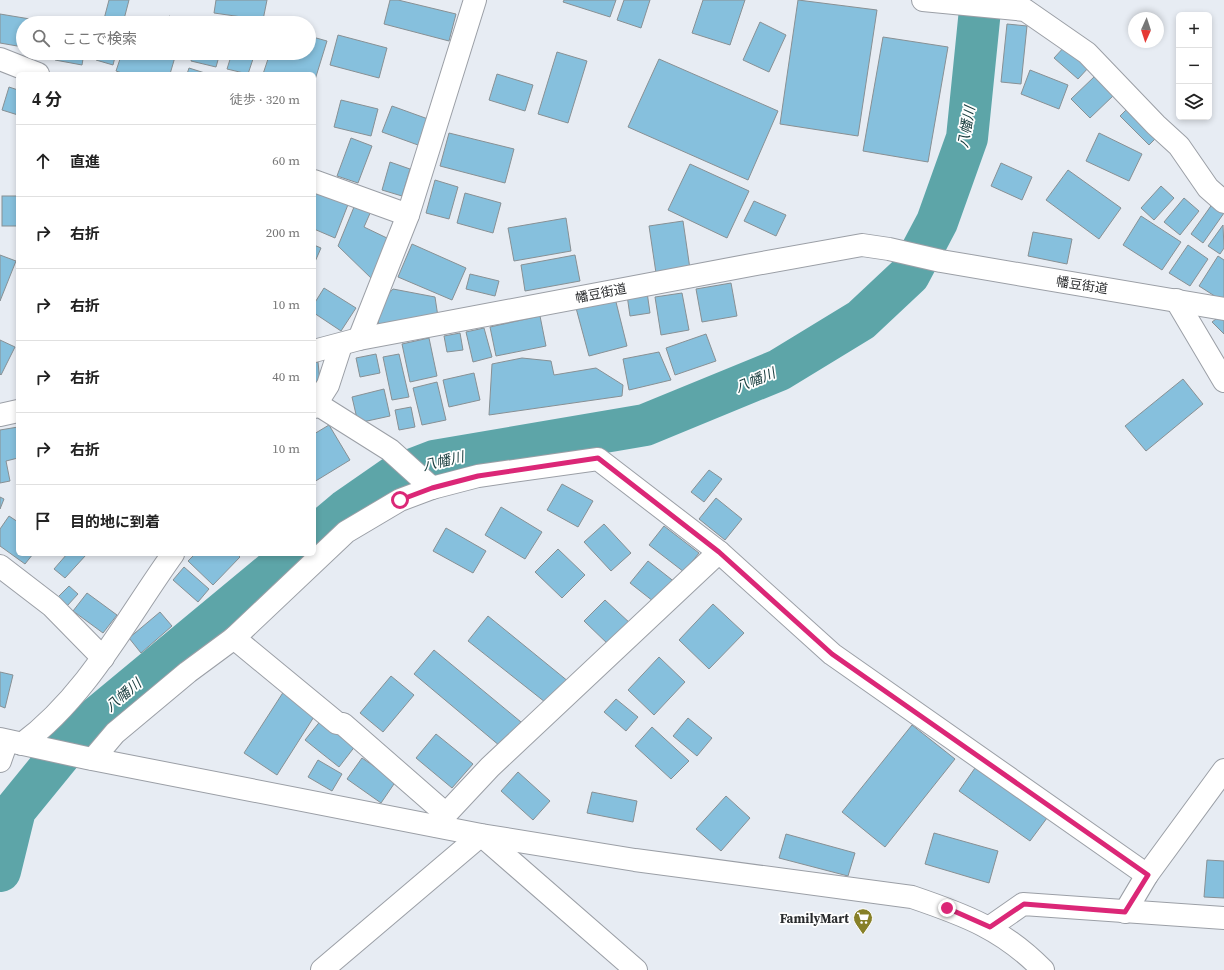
<!DOCTYPE html>
<html lang="ja">
<head>
<meta charset="utf-8">
<style>
	body { margin:0; font-family:"Source Serif 4","Noto Sans JP",serif; background:#f6f6f6; color:#222 }
	.controls { position:absolute; right:12px; top:12px; display:grid; overflow:hidden; border-radius:6px; box-shadow:0 2px 6px #0003 }
	.controls button { width:36px; height:36px; display:grid; place-items:center; padding:0; border:0; border-bottom:1px solid #e0e0e0; background:#fff; color:#222; font:20px sans-serif }
	.compass { position:absolute; left:1128px; top:12px; width:36px; height:36px; border-radius:50%; background:#fff; box-shadow:0 2px 6px #0003; rotate:183deg }
	.stop { position:absolute; width:12px; height:12px; margin:-9px; border:3px solid #db2777; border-radius:50%; background:#fff }
	.stop.end { background:#db2777; border-color:#fff; box-shadow:0 1px 4px #0008 }
	.list { margin:0; padding:0; list-style:none }
	h2 { display:flex; justify-content:space-between; align-items:center; height:52px; margin:0; padding:0 16px; font-size:17px }
	h2 small { font-size:13px; font-weight:400; color:#767676 }
	.list li { display:grid; grid-template-columns:26px 1fr auto; gap:12px; align-items:center; box-sizing:border-box; height:72px; padding:0 16px; border-top:1px solid #e0e0e0 }
	.list b { display:block; font-size:15px; white-space:nowrap }
	.list em { font-size:13px; font-style:normal; color:#767676 }
	.icon { flex:none; width:22px; height:22px; fill:none; stroke:currentColor; stroke-width:2; stroke-linecap:round; stroke-linejoin:round }
	.map { position:relative; flex:none; width:1224px; height:970px; overflow:hidden }
	.search { position:absolute; background:#fff; box-shadow:0 2px 6px #0003; left:16px; top:16px; width:300px; height:44px; display:flex; align-items:center; gap:10px; box-sizing:border-box; padding:0 14px; border-radius:22px; color:#767676; font-size:15px }
	.panel { position:absolute; background:#fff; box-shadow:0 2px 6px #0003; left:16px; top:72px; width:300px; height:484px; border-radius:6px }
	.map>svg:first-child { display:block }
	.lines { fill:none; stroke-linecap:round; stroke-linejoin:round }
	.river { stroke:#5da5a8; stroke-width:42 }
	.building { fill:#86c0dd; stroke:#889094 }
	.minor-casing { stroke:#9b9fa6; stroke-width:24 }
	.minor { stroke:#fff; stroke-width:22 }
	.route { stroke:#db2777; stroke-width:5 }
	.labels { text-anchor:middle; dominant-baseline:central; stroke-width:3.5; stroke-linejoin:round; paint-order:stroke }
	.street-label { font-size:13px; fill:#292b2d; stroke:#fff }
	.poi-label { font-size:13px; font-weight:bold; fill:#292b2d; stroke:#fff; text-anchor:end }
	.water-label { font-size:14px; font-style:italic; fill:#193d3e; stroke:#fff }
</style>
</head>
<body>
<div class="map">
<svg width="1224" height="970" viewBox="0 0 1224 970">
	<rect width="100%" height="100%" fill="#e7ecf3"/>
	<g class="lines">
		<g class="river">
			<polyline points="314,537 346,510 395,476 434,461 645,425 779,370 861,320 909,275 937,222 967,138 981,0"/>
			<polyline points="0,871 15,810 77,734 294,554"/>
		</g>
	</g>
	<g class="building">
		<polygon points="109,0 129,0 123,23 104,19"/>
		<polygon points="216,0 267,0 263,20 214,13"/>
		<polygon points="390,0 398,0 456,14 449,41 384,24"/>
		<polygon points="564,0 616,0 610,17 563,2"/>
		<polygon points="624,0 650,0 641,28 617,20"/>
		<polygon points="703,0 745,0 730,45 692,33"/>
		<polygon points="798,0 877,10 858,136 780,124"/>
		<polygon points="0,14 54,23 23,23 23,47 0,43"/>
		<polygon points="169,16 188,23 167,23"/>
		<polygon points="760,22 786,35 769,72 743,60"/>
		<polygon points="1007,24 1027,26 1021,84 1001,82"/>
		<polygon points="338,35 387,48 379,78 330,65"/>
		<polygon points="309,36 327,41 314,83 314,74 263,74 270,53 309,53"/>
		<polygon points="883,37 948,47 928,162 863,151"/>
		<polygon points="1066,45 1089,67 1078,79 1054,58"/>
		<polygon points="557,52 587,61 568,123 538,114"/>
		<polygon points="57,53 84,53 82,65 55,60"/>
		<polygon points="98,53 116,53 113,65 96,60"/>
		<polygon points="122,53 163,53 175,57 170,74 125,74 116,71"/>
		<polygon points="193,53 220,53 216,67 191,61"/>
		<polygon points="232,53 255,53 248,74 227,69"/>
		<polygon points="659,59 778,111 748,180 628,127"/>
		<polygon points="189,68 208,74 187,74"/>
		<polygon points="1030,70 1068,85 1059,109 1021,94"/>
		<polygon points="497,74 533,85 525,111 489,100"/>
		<polygon points="1095,76 1114,95 1090,118 1071,99"/>
		<polygon points="9,87 18,90 18,115 2,110"/>
		<polygon points="341,100 378,109 371,136 334,127"/>
		<polygon points="392,106 428,119 418,145 382,132"/>
		<polygon points="1129,107 1158,136 1149,145 1120,116"/>
		<polygon points="449,133 514,149 505,183 440,166"/>
		<polygon points="1099,133 1142,154 1129,181 1086,161"/>
		<polygon points="351,138 372,146 358,183 337,176"/>
		<polygon points="390,162 410,169 402,196 382,190"/>
		<polygon points="1001,163 1032,177 1022,200 991,186"/>
		<polygon points="690,164 749,191 727,238 668,210"/>
		<polygon points="1068,170 1121,208 1099,239 1046,200"/>
		<polygon points="435,180 458,187 449,219 426,213"/>
		<polygon points="1161,186 1174,198 1154,220 1141,208"/>
		<polygon points="314,187 349,202 335,238 314,229"/>
		<polygon points="465,193 501,203 493,233 457,223"/>
		<rect x="2" y="196" width="16" height="30"/>
		<polygon points="1184,198 1199,211 1180,235 1164,222"/>
		<polygon points="754,201 786,215 776,236 744,221"/>
		<polygon points="1213,203 1224,210 1224,213 1203,243 1191,234"/>
		<polygon points="354,207 371,211 364,227 389,239 372,279 338,246"/>
		<polygon points="1141,216 1181,242 1162,270 1123,245"/>
		<polygon points="566,218 571,251 514,261 508,228"/>
		<polygon points="683,221 690,269 656,273 649,226"/>
		<polygon points="1223,225 1224,248 1220,254 1208,246"/>
		<polygon points="1033,232 1072,239 1067,264 1028,256"/>
		<polygon points="412,244 466,268 452,300 398,277"/>
		<polygon points="314,245 321,248 314,264"/>
		<polygon points="1188,245 1208,259 1190,286 1169,273"/>
		<polygon points="0,255 16,261 0,301"/>
		<polygon points="575,255 580,281 525,291 521,265"/>
		<polygon points="1218,256 1224,260 1224,302 1199,286"/>
		<polygon points="470,274 499,281 495,296 466,289"/>
		<polygon points="731,283 737,316 702,322 696,289"/>
		<polygon points="324,288 356,308 341,331 314,313 314,304"/>
		<polygon points="393,289 435,297 438,317 378,328 380,303"/>
		<polygon points="647,292 650,313 630,316 627,295"/>
		<polygon points="682,293 689,330 661,335 655,297"/>
		<polygon points="615,298 627,346 589,356 576,308"/>
		<polygon points="1224,313 1224,334 1212,322"/>
		<polygon points="540,316 546,346 496,356 490,327"/>
		<polygon points="484,328 492,357 473,362 466,332"/>
		<polygon points="460,333 463,350 447,352 444,336"/>
		<polygon points="706,334 716,361 675,375 666,348"/>
		<polygon points="429,338 437,376 410,382 402,344"/>
		<polygon points="0,340 15,347 1,375 0,374"/>
		<polygon points="659,352 671,380 629,390 623,359"/>
		<polygon points="376,354 380,373 360,377 356,358"/>
		<polygon points="399,354 409,397 392,400 383,357"/>
		<polygon points="522,358 551,361 554,375 596,368 623,385 622,396 489,415 492,364"/>
		<polygon points="318,362 320,382 314,382 314,363"/>
		<polygon points="474,373 480,400 449,407 443,380"/>
		<polygon points="1183,379 1203,404 1146,451 1125,426"/>
		<polygon points="437,382 446,420 422,425 413,388"/>
		<polygon points="384,389 390,416 358,423 352,397"/>
		<polygon points="411,407 415,427 399,430 395,410"/>
		<polygon points="329,425 350,460 314,482 314,434"/>
		<polygon points="18,427 18,458 6,461 10,481 0,483 0,430"/>
		<polygon points="709,470 722,479 704,502 691,492"/>
		<polygon points="562,484 593,501 578,527 547,510"/>
		<polygon points="0,497 4,499 0,509"/>
		<polygon points="716,498 742,519 725,540 699,519"/>
		<polygon points="501,507 542,532 525,559 485,535"/>
		<polygon points="9,516 18,522 18,554 33,554 25,564 0,546 0,529"/>
		<polygon points="604,524 631,553 611,571 584,542"/>
		<polygon points="664,526 699,553 684,572 649,545"/>
		<polygon points="446,528 486,551 473,573 433,551"/>
		<polygon points="558,549 585,575 562,598 535,572"/>
		<polygon points="67,554 86,555 65,578 54,569"/>
		<polygon points="195,554 237,554 240,557 213,585 188,561"/>
		<polygon points="648,561 676,583 658,605 630,583"/>
		<polygon points="184,567 209,589 198,602 173,580"/>
		<polygon points="69,586 78,594 67,606 58,597"/>
		<polygon points="87,593 117,615 103,633 73,611"/>
		<polygon points="605,600 631,624 610,646 584,621"/>
		<polygon points="713,604 744,633 709,669 679,640"/>
		<polygon points="160,612 172,626 141,653 129,638"/>
		<polygon points="488,616 569,682 550,706 468,641"/>
		<polygon points="434,650 521,722 500,746 414,674"/>
		<polygon points="659,657 685,682 654,715 628,690"/>
		<polygon points="0,672 13,675 5,708 0,706"/>
		<polygon points="391,676 414,695 383,732 360,713"/>
		<polygon points="284,691 317,712 277,775 244,753"/>
		<polygon points="616,699 638,717 626,731 604,712"/>
		<polygon points="688,718 712,738 697,756 673,736"/>
		<polygon points="322,719 356,745 339,767 305,740"/>
		<polygon points="912,725 955,759 885,847 842,812"/>
		<polygon points="652,727 689,761 671,779 635,746"/>
		<polygon points="436,734 473,764 452,788 416,758"/>
		<polygon points="362,758 396,781 381,803 347,779"/>
		<polygon points="318,760 342,774 332,791 308,777"/>
		<polygon points="975,768 1047,818 1030,841 959,791"/>
		<polygon points="518,772 550,801 533,820 501,791"/>
		<polygon points="592,792 637,801 633,822 587,813"/>
		<polygon points="726,796 750,818 721,851 696,829"/>
		<polygon points="934,833 998,851 989,883 925,864"/>
		<polygon points="786,834 855,853 848,876 779,858"/>
		<polygon points="1207,860 1224,861 1224,898 1204,897"/>
	</g>
	<g class="lines">
		<defs>
			<g id="minor">
				<polyline points="923,0 1025,10 1087,53 1156,125 1179,146 1208,188 1224,202"/>
				<polyline points="0,59 38,74"/>
				<polyline points="314,181 408,215"/>
				<polyline points="1176,300 1224,381"/>
				<polyline points="359,339 408,215 475,0"/>
				<polyline points="314,351 359,339 751,265 862,245 889,249 941,261 1224,309"/>
				<polyline points="317,404 390,450 432,488 478,476 598,459 719,552 832,654 1147,875"/>
				<polyline points="314,407 328,385 341,345"/>
				<polyline points="0,415 18,411"/>
				<polyline points="0,566 52,606 103,658"/>
				<polyline points="234,638 337,723 343,724 446,814"/>
				<path d="M 0,739 L 87,758 L 481,835 L 635,860 L 912,897 C 965,915 1003,929 1043,970"/>
				<path d="M 22,744 C 88,695 126,619 173,554"/>
				<polyline points="93,759 115,733 188,672 234,638 346,532 400,500 432,488"/>
				<polyline points="0,761 7,741"/>
				<polyline points="437,826 446,814 490,767 719,552"/>
				<polyline points="1125,912 1147,875 1224,770"/>
				<polyline points="990,927 1023,904 1224,918"/>
				<polyline points="322,970 481,835 636,970"/>
			</g>
		</defs>
		<use href="#minor" class="minor-casing"/>
		<use href="#minor" class="minor"/>
	</g>
	<g class="lines">
		<polyline class="route" points="400,500 432,488 478,476 598,458 719,552 832,654 1148,875 1125,912 1024,904 990,927 947,908"/>
	</g>
	<defs>
		<symbol id="supermarket-pin" viewBox="-11 -11 22 30"><path d="M0 17L-7.5 6A9.5 9.5 0 1 1 7.5 6Z" fill="#878028" stroke="#fff"/><path d="M-6-5.5h2.5l.6 2H6L4.5 2H-2.5L-4.4-4H-6ZM-1.5 3.2a1.3 1.3 0 1 0 .1 0ZM3 3.2a1.3 1.3 0 1 0 .1 0Z" fill="#fff"/></symbol>
	</defs>
	<g fill-rule="evenodd">
		<use href="#supermarket-pin" x="852" y="907" width="22" height="30"/>
	</g>
	<g class="labels">
		<g class="street-label">
			<text transform="translate(1082 285) rotate(9)">幡豆街道</text>
			<text transform="translate(601 293) rotate(-11)">幡豆街道</text>
		</g>
		<g class="poi-label">
			<text x="849" y="918">FamilyMart</text>
		</g>
		<g class="water-label">
			<text transform="translate(966 127) rotate(-80)">八幡川</text>
			<text transform="translate(755 380) rotate(-22)">八幡川</text>
			<text transform="translate(443 461) rotate(-13)">八幡川</text>
			<text transform="translate(123 695) rotate(-40)">八幡川</text>
		</g>
	</g>
</svg>
<div class="controls">
<button>+</button>
<button>−</button>
<button><svg class="icon" aria-label="layers" viewBox="0 0 24 24"><path d="M12 4l9 5-9 5-9-5zM3 14l9 5 9-5"/></svg></button>
</div>
<svg class="compass" viewBox="-18 -18 36 36"><path d="M0-13l5 13h-10z" fill="#e53935"/><path d="M0 13l5-13h-10z" fill="#767676"/></svg>
<div class="stop" style="left:400px;top:500px"></div>
<div class="stop end" style="left:947px;top:908px"></div>
<div class="search"><svg class="icon" aria-label="search" viewBox="0 0 24 24"><circle cx="10" cy="10" r="6"/><path d="M15 15l6 6"/></svg>ここで検索</div>
<section class="panel">
<h2>4 分<small>徒歩 · 320 m</small></h2>
<ul class="list">
<li><svg class="icon" aria-label="ahead" viewBox="0 0 24 24"><path d="M12 20V5M6 11l6-6 6 6"/></svg><div><b>直進</b></div><em>60 m</em></li>
<li><svg class="icon" aria-label="right" viewBox="0 0 24 24"><path d="M7 20v-9h11M14 6l5 5-5 5"/></svg><div><b>右折</b></div><em>200 m</em></li>
<li><svg class="icon" aria-label="right" viewBox="0 0 24 24"><path d="M7 20v-9h11M14 6l5 5-5 5"/></svg><div><b>右折</b></div><em>10 m</em></li>
<li><svg class="icon" aria-label="right" viewBox="0 0 24 24"><path d="M7 20v-9h11M14 6l5 5-5 5"/></svg><div><b>右折</b></div><em>40 m</em></li>
<li><svg class="icon" aria-label="right" viewBox="0 0 24 24"><path d="M7 20v-9h11M14 6l5 5-5 5"/></svg><div><b>右折</b></div><em>10 m</em></li>
<li><svg class="icon" aria-label="arrive" viewBox="0 0 24 24"><path d="M6 21V4h12l-3 4 3 4H6"/></svg><div><b>目的地に到着</b></div></li>
</ul>
</section>
</div>
</body>
</html>
